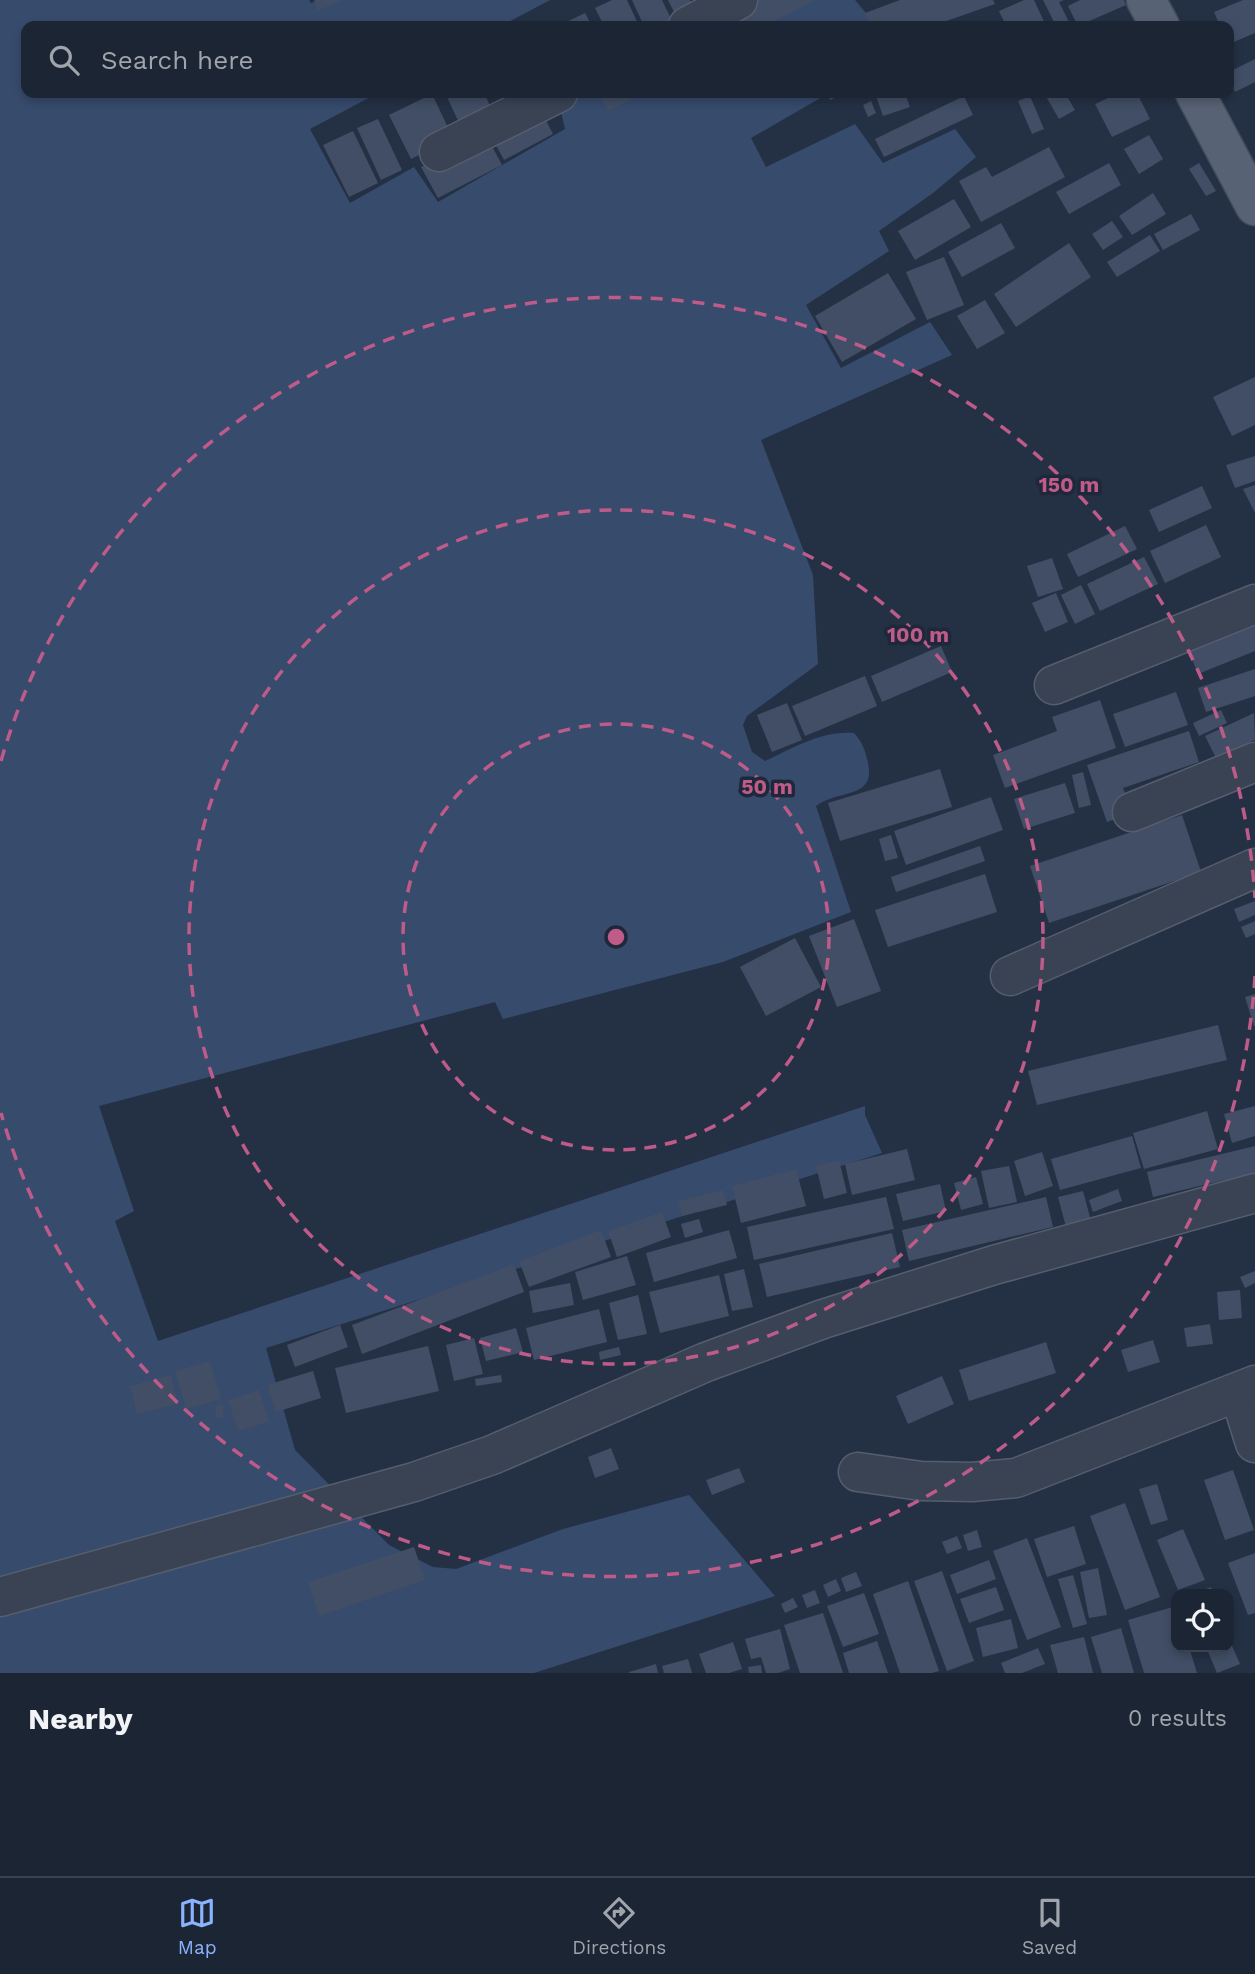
<!DOCTYPE html>
<html lang="en">
<head>
<meta charset="utf-8">
<style>
	body { margin:0; font-family:"Work Sans",sans-serif; background:#242d3c; color:#f1f3f6 }
	.controls { position:absolute; right:21px; bottom:21px; display:grid; overflow:hidden; border-radius:14px; box-shadow:0 4px 10px #0003 }
	.controls button { width:63px; height:63px; display:grid; place-items:center; padding:0; border:0; border-bottom:2px solid #39424f; background:#1b2534; color:#f1f3f6; font:35px sans-serif }
	.list { margin:0; padding:0; list-style:none }
	h2 { display:flex; justify-content:space-between; align-items:center; height:91px; margin:0; padding:0 28px; font-size:30px }
	h2 small { font-size:23px; font-weight:400; color:#a0a5ac }
	.icon { flex:none; width:38px; height:38px; fill:none; stroke:currentColor; stroke-width:2; stroke-linecap:round; stroke-linejoin:round }
	.map { position:relative; flex:none; width:1255px; height:1673px; overflow:hidden }
	.search { position:absolute; background:#1b2534; box-shadow:0 4px 10px #0003; left:21px; right:21px; top:21px; height:77px; display:flex; align-items:center; gap:18px; box-sizing:border-box; padding:0 24px; border-radius:14px; color:#a0a5ac; font-size:26px }
	.sheet { height:203px; background:#1b2534 }
	nav { display:flex; justify-content:space-around; align-items:center; box-sizing:border-box; height:98px; border-top:2px solid #39424f; background:#1b2534; font-size:19px; color:#a0a5ac }
	nav a { display:grid; justify-items:center; gap:4px }
	nav .on { color:#8ab3ff }
	.map>svg:first-child { display:block }
	.water { fill:#374b6d }
	.building { fill:#414e65 }
	.lines { fill:none; stroke-linecap:round; stroke-linejoin:round }
	.minor-casing { stroke:#555e6e; stroke-width:41 }
	.major-casing { stroke:#434c5d; stroke-width:41 }
	.minor { stroke:#394354; stroke-width:38 }
	.major { stroke:#576274; stroke-width:38 }
	.ring { fill:none; stroke:#be5b89; stroke-width:3.5; stroke-dasharray:12 9 }
	.centre { fill:#be5b89; stroke:#1e283a; stroke-width:3.5 }
	.ring-label { font-size:21px; text-anchor:middle; font-weight:bold; fill:#be5b89; stroke:#1e283a; stroke-width:7; stroke-linejoin:round; paint-order:stroke }
</style>
</head>
<body>
<div class="map">
<svg width="1255" height="1673" viewBox="0 0 1255 1673">
	<rect width="100%" height="100%" fill="#243145"/>
	<g class="water">
		<path d="M 0,0 L 309,0 L 311,3 L 319,0 L 550,0 L 501,26 L 26,26 L 26,93 L 378,93 L 310,129 L 350,203 L 414,167 L 438,202 L 565,129 L 559,103 C 581,92 588,87 609,103 L 629,93 L 821,93 L 822,97 L 751,138 L 766,167 L 855,124 L 883,163 L 955,129 L 976,157 L 933,193 L 879,231 L 889,251 L 806,305 L 841,368 L 930,322 L 952,355 L 761,440 L 813,575 L 818,664 L 747,716 L 743,725 L 752,752 L 765,761 C 793,748 822,730 854,733 C 863,743 865,750 868,763 C 876,800 837,789 816,806 L 851,912 L 723,962 L 503,1019 L 495,1002 L 99,1106 L 134,1211 L 115,1221 L 158,1341 L 865,1106 L 865,1115 L 882,1153 L 266,1348 L 295,1450 L 389,1545 L 433,1567 L 456,1569 L 563,1529 L 689,1495 L 775,1596 L 534,1673 L 0,1673 Z"/>
		<polygon points="809,0 855,0 877,26 758,26"/>
	</g>
	<g class="building">
		<polygon points="314,0 344,0 317,11"/>
		<polygon points="612,0 627,0 639,26 604,26 595,8"/>
		<polygon points="632,0 662,0 674,25 644,26"/>
		<polygon points="668,0 690,0 695,11 678,20"/>
		<polygon points="742,0 815,0 766,26 740,26 730,7"/>
		<polygon points="900,0 993,0 995,4 932,26 870,26 865,13"/>
		<polygon points="1024,0 1034,0 1046,26 1006,26 999,11"/>
		<polygon points="1043,0 1064,0 1059,2 1071,26 1056,26"/>
		<polygon points="1080,0 1124,0 1126,5 1078,26 1068,6"/>
		<polygon points="1243,0 1255,0 1255,33 1229,44 1229,26 1220,26 1214,12"/>
		<polygon points="585,13 592,26 558,26"/>
		<polygon points="1255,59 1255,82 1235,92 1229,79 1229,72"/>
		<polygon points="445,93 484,93 496,118 464,133"/>
		<polygon points="598,93 644,93 608,111"/>
		<polygon points="827,93 846,93 830,100"/>
		<polygon points="875,93 905,93 910,107 883,116"/>
		<polygon points="1044,93 1065,93 1075,110 1059,119"/>
		<polygon points="1119,93 1137,93 1150,119 1112,137 1095,104"/>
		<polygon points="432,94 453,138 411,159 389,115"/>
		<polygon points="964,96 973,115 884,157 875,139"/>
		<polygon points="1030,96 1044,129 1032,134 1018,101"/>
		<polygon points="871,101 876,113 868,117 863,105"/>
		<polygon points="538,105 553,134 504,160 489,132"/>
		<polygon points="378,119 402,170 381,180 357,128"/>
		<polygon points="353,131 378,183 349,197 323,145"/>
		<polygon points="485,133 502,165 438,198 421,167"/>
		<polygon points="1149,135 1163,159 1139,174 1124,149"/>
		<polygon points="1049,147 1065,177 981,222 959,181 986,167 992,177"/>
		<polygon points="1109,163 1121,185 1069,214 1056,192"/>
		<polygon points="1199,163 1216,191 1206,196 1189,169"/>
		<polygon points="1153,193 1166,214 1132,235 1119,216"/>
		<polygon points="954,199 971,227 915,260 898,231"/>
		<polygon points="1191,214 1200,230 1163,250 1154,234"/>
		<polygon points="1112,221 1123,237 1103,250 1092,234"/>
		<polygon points="1001,223 1015,248 962,277 948,252"/>
		<polygon points="1150,235 1160,251 1117,277 1107,262"/>
		<polygon points="1069,243 1091,277 1016,327 994,294"/>
		<polygon points="944,257 964,305 927,320 906,272"/>
		<polygon points="888,273 916,319 842,362 815,316"/>
		<polygon points="985,300 1005,333 977,349 957,316"/>
		<polygon points="1255,377 1255,425 1232,436 1213,397"/>
		<polygon points="1255,456 1255,481 1235,488 1226,465"/>
		<polygon points="1255,485 1255,513 1243,489"/>
		<polygon points="1202,486 1212,508 1159,532 1149,510"/>
		<polygon points="1206,525 1221,557 1165,583 1150,551"/>
		<polygon points="1125,526 1137,549 1078,577 1067,554"/>
		<polygon points="1144,557 1158,584 1100,611 1087,584"/>
		<polygon points="1052,558 1063,589 1038,597 1027,566"/>
		<polygon points="1081,585 1095,614 1075,624 1061,595"/>
		<polygon points="1056,593 1068,622 1045,632 1032,603"/>
		<polygon points="1255,617 1255,651 1198,674 1186,644"/>
		<polygon points="941,646 952,672 882,702 871,676"/>
		<polygon points="1255,669 1255,696 1206,712 1198,688"/>
		<polygon points="865,676 877,706 805,736 792,706"/>
		<polygon points="1176,692 1188,725 1125,747 1113,714"/>
		<polygon points="1100,700 1116,748 1005,788 993,755 1057,731 1052,717"/>
		<polygon points="787,703 802,740 772,752 757,715"/>
		<polygon points="1221,710 1227,723 1199,736 1193,723"/>
		<polygon points="1254,713 1255,740 1216,758 1205,736"/>
		<polygon points="1189,731 1199,762 1123,788 1132,813 1107,822 1087,765"/>
		<polygon points="940,769 952,807 840,841 828,803"/>
		<polygon points="1083,772 1091,805 1079,808 1072,775"/>
		<polygon points="1065,783 1075,813 1024,829 1014,799"/>
		<polygon points="991,797 1003,830 906,865 894,831"/>
		<polygon points="1182,815 1201,872 1049,923 1030,866"/>
		<polygon points="891,835 898,858 885,861 879,839"/>
		<polygon points="980,846 985,861 896,892 891,877"/>
		<polygon points="985,874 997,912 888,947 875,910"/>
		<polygon points="1255,901 1255,915 1239,922 1234,909"/>
		<polygon points="854,919 881,991 837,1007 809,936"/>
		<polygon points="1255,921 1255,934 1246,938 1241,927"/>
		<polygon points="795,938 821,987 766,1016 740,967"/>
		<polygon points="1255,994 1255,1026 1254,1026 1245,997"/>
		<polygon points="1218,1025 1227,1060 1037,1105 1028,1071"/>
		<polygon points="1255,1106 1255,1136 1232,1143 1224,1114"/>
		<polygon points="1207,1111 1218,1149 1144,1169 1133,1133"/>
		<polygon points="1132,1136 1141,1168 1060,1190 1051,1159"/>
		<polygon points="1255,1146 1255,1173 1153,1197 1147,1172"/>
		<polygon points="907,1149 915,1180 852,1195 845,1164"/>
		<polygon points="1042,1152 1053,1186 1025,1196 1014,1161"/>
		<polygon points="839,1160 847,1193 824,1199 816,1166"/>
		<polygon points="1009,1166 1017,1202 989,1208 981,1171"/>
		<polygon points="796,1169 806,1206 741,1223 732,1186"/>
		<polygon points="976,1177 983,1204 961,1210 954,1183"/>
		<polygon points="940,1184 946,1211 903,1221 896,1194"/>
		<polygon points="1118,1189 1122,1201 1093,1212 1089,1200"/>
		<polygon points="723,1190 727,1205 682,1216 678,1201"/>
		<polygon points="1083,1191 1091,1221 1066,1227 1058,1197"/>
		<polygon points="886,1197 894,1229 754,1260 747,1227"/>
		<polygon points="1046,1197 1053,1227 909,1261 902,1230"/>
		<polygon points="662,1212 671,1237 617,1257 608,1231"/>
		<polygon points="699,1219 703,1232 685,1238 681,1224"/>
		<polygon points="601,1230 611,1257 529,1287 519,1261"/>
		<polygon points="729,1230 737,1258 654,1282 646,1253"/>
		<polygon points="892,1233 900,1267 767,1297 759,1264"/>
		<polygon points="627,1256 636,1285 583,1300 575,1272"/>
		<polygon points="514,1264 524,1292 362,1354 352,1325"/>
		<polygon points="744,1269 753,1307 732,1311 724,1274"/>
		<polygon points="1255,1271 1255,1283 1245,1288 1240,1277"/>
		<polygon points="719,1275 729,1316 660,1333 649,1292"/>
		<polygon points="570,1283 574,1305 533,1313 529,1291"/>
		<polygon points="1240,1290 1242,1318 1219,1320 1217,1292"/>
		<polygon points="638,1295 647,1334 618,1340 609,1303"/>
		<polygon points="599,1309 607,1342 534,1360 526,1328"/>
		<polygon points="1210,1324 1213,1344 1187,1347 1184,1328"/>
		<polygon points="340,1325 348,1347 295,1367 287,1345"/>
		<polygon points="516,1328 523,1352 486,1361 480,1338"/>
		<polygon points="474,1338 483,1374 454,1381 446,1345"/>
		<polygon points="1153,1340 1160,1362 1128,1372 1121,1350"/>
		<polygon points="1046,1342 1056,1373 969,1401 959,1370"/>
		<polygon points="428,1346 439,1391 346,1413 335,1368"/>
		<polygon points="619,1347 621,1355 600,1360 599,1352"/>
		<polygon points="210,1361 221,1399 186,1409 175,1371"/>
		<polygon points="313,1371 321,1398 276,1412 267,1385"/>
		<polygon points="171,1375 178,1404 137,1414 130,1386"/>
		<polygon points="501,1375 502,1382 476,1386 475,1379"/>
		<polygon points="942,1376 954,1404 908,1424 896,1396"/>
		<polygon points="259,1390 269,1422 238,1431 228,1400"/>
		<rect x="216" y="1405" width="7" height="13"/>
		<polygon points="611,1448 619,1469 595,1478 588,1457"/>
		<polygon points="739,1468 745,1482 712,1495 706,1480"/>
		<polygon points="1233,1470 1254,1530 1225,1540 1204,1480"/>
		<polygon points="1157,1484 1168,1520 1151,1525 1139,1489"/>
		<polygon points="1125,1503 1160,1597 1125,1610 1090,1516"/>
		<polygon points="1074,1526 1086,1564 1047,1577 1034,1539"/>
		<polygon points="1183,1529 1205,1580 1178,1590 1157,1540"/>
		<polygon points="977,1530 982,1547 968,1551 963,1535"/>
		<polygon points="957,1536 962,1548 947,1554 942,1542"/>
		<polygon points="1027,1538 1061,1627 1027,1640 993,1551"/>
		<polygon points="414,1547 425,1580 319,1616 308,1582"/>
		<polygon points="1255,1553 1255,1613 1248,1615 1228,1563"/>
		<polygon points="989,1560 996,1579 957,1594 950,1575"/>
		<polygon points="1098,1568 1107,1615 1089,1618 1080,1572"/>
		<polygon points="942,1571 974,1661 947,1671 914,1581"/>
		<polygon points="856,1572 862,1586 846,1592 841,1578"/>
		<polygon points="1073,1575 1087,1624 1073,1628 1058,1579"/>
		<polygon points="836,1579 841,1591 828,1597 823,1585"/>
		<polygon points="908,1581 939,1671 932,1673 900,1673 873,1594"/>
		<polygon points="996,1587 1004,1610 969,1623 960,1599"/>
		<polygon points="1211,1587 1214,1594 1193,1594"/>
		<polygon points="815,1590 820,1603 807,1608 802,1595"/>
		<polygon points="864,1593 879,1634 843,1647 827,1606"/>
		<polygon points="793,1598 798,1607 785,1613 781,1604"/>
		<polygon points="1176,1606 1176,1647 1189,1647 1197,1673 1144,1673 1128,1620"/>
		<polygon points="823,1613 843,1673 800,1673 784,1625"/>
		<polygon points="1011,1619 1018,1648 983,1657 976,1628"/>
		<polygon points="1121,1628 1134,1673 1102,1673 1091,1637"/>
		<polygon points="780,1629 790,1669 778,1673 766,1673 761,1657 751,1659 745,1639"/>
		<polygon points="1084,1637 1093,1673 1058,1673 1050,1645"/>
		<polygon points="1229,1639 1240,1664 1217,1673 1206,1647 1229,1647"/>
		<polygon points="877,1641 888,1673 849,1673 843,1653"/>
		<polygon points="733,1642 742,1669 729,1673 706,1673 699,1654"/>
		<polygon points="1038,1648 1045,1664 1022,1673 1005,1673 1001,1663"/>
		<polygon points="688,1659 692,1673 664,1673 662,1666"/>
		<polygon points="656,1664 658,1673 629,1673 629,1672"/>
		<polygon points="761,1665 762,1673 749,1673 748,1667"/>
	</g>
	<g class="lines">
		<defs>
			<g id="minor">
				<polyline points="688,26 738,0"/>
				<polyline points="439,152 558,93"/>
				<polyline points="1054,685 1255,604"/>
				<polyline points="1132,812 1255,762"/>
				<polyline points="1010,976 1255,868"/>
				<polyline points="1239,1392 1255,1443"/>
				<polyline points="858,1472 921,1481 972,1482 1016,1478 1255,1385"/>
				<polyline points="0,1597 414,1482 492,1455 706,1362 823,1319 994,1265 1255,1193"/>
			</g>
			<g id="major">
				<polyline points="1146,0 1160,26"/>
				<polyline points="1195,93 1255,206"/>
			</g>
		</defs>
		<use href="#minor" class="minor-casing"/>
		<use href="#major" class="major-casing"/>
		<use href="#minor" class="minor"/>
		<use href="#major" class="major"/>
	</g>
	<g class="ring">
		<circle cx="616" cy="937" r="213"/>
		<circle cx="616" cy="937" r="427"/>
		<path d="M1255 976A640 640 0 0 1 1 1113M1 761A640 640 0 0 1 1255 898"/>
	</g>
	<circle cx="616" cy="937" r="10" class="centre"/>
	<g class="ring-label">
		<text x="1069" y="492">150 m</text>
		<text x="918" y="642">100 m</text>
		<text x="767" y="794">50 m</text>
	</g>
</svg>
<div class="controls">
<button><svg class="icon" aria-label="locate" viewBox="0 0 24 24"><circle cx="12" cy="12" r="6"/><path d="M12 2v4M12 18v4M2 12h4M18 12h4"/></svg></button>
</div>
<div class="search"><svg class="icon" aria-label="search" viewBox="0 0 24 24"><circle cx="10" cy="10" r="6"/><path d="M15 15l6 6"/></svg>Search here</div>
</div>
<section class="sheet">
<h2>Nearby<small>0 results</small></h2>
<ul class="list">
</ul>
</section>
<nav>
<a class="on"><svg class="icon" aria-label="map" viewBox="0 0 24 24"><path d="M3 6l6-2 6 2 6-2v14l-6 2-6-2-6 2zM9 4v14M15 6v14"/></svg>Map</a>
<a><svg class="icon" aria-label="directions" viewBox="0 0 24 24"><path d="M12 3l9 9-9 9-9-9zM9 14v-3h6M13 9l2 2-2 2"/></svg>Directions</a>
<a><svg class="icon" aria-label="saved" viewBox="0 0 24 24"><path d="M7 4h10v16l-5-4-5 4z"/></svg>Saved</a>
</nav>
</body>
</html>
